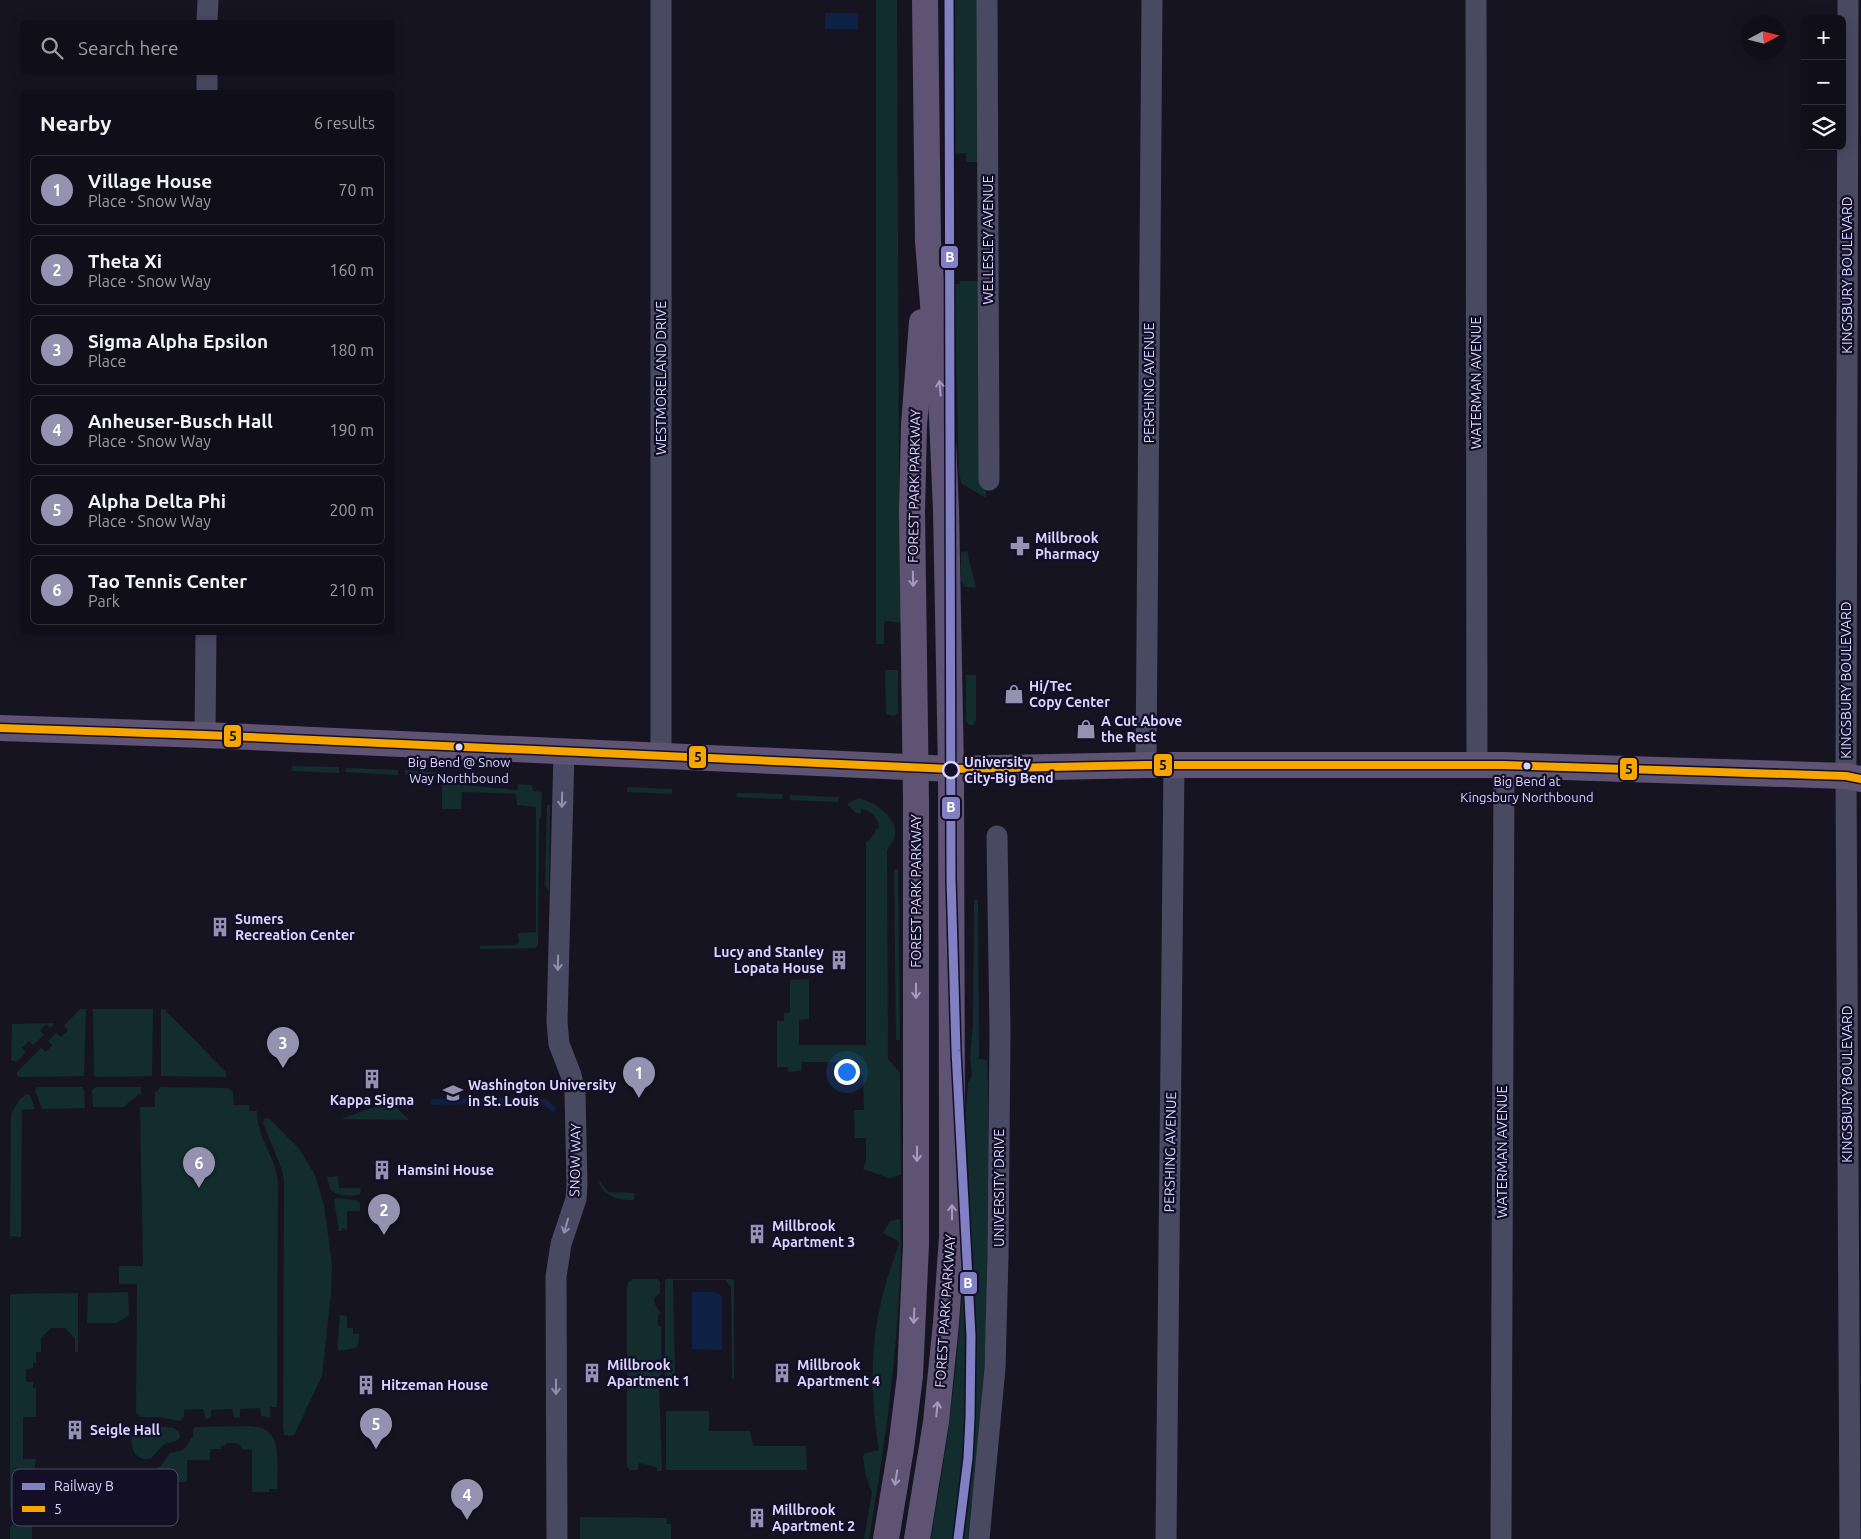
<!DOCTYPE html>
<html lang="en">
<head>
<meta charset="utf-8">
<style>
	body { margin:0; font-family:Ubuntu,sans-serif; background:#1e1d26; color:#f1f3f6 }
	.controls { position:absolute; right:15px; top:15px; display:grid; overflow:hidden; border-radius:8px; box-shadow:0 2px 12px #0003 }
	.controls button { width:45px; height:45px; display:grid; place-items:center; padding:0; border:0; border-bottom:1px solid #302f38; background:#100f19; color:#f1f3f6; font:25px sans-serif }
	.compass { position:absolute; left:1741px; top:15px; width:45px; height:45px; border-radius:50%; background:#100f19; box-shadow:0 2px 12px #0003; rotate:83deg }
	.you { position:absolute; left:846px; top:1071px; width:18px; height:18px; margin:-12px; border:4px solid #fff; border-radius:50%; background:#1a73e8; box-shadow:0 0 0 8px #1a73e833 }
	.badge { display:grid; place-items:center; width:32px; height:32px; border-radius:50%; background:#9591b1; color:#fff; font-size:16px; font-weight:700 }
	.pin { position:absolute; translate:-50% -41px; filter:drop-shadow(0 1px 2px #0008) }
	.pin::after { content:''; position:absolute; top:26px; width:18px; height:15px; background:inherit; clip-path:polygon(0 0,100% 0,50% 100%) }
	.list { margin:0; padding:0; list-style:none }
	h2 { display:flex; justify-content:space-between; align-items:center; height:65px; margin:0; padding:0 20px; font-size:21px }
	h2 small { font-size:16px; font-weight:400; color:#9c9ca2 }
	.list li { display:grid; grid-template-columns:32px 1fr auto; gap:15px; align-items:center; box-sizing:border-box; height:70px; margin:0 10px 10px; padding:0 10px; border:1px solid #302f38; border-radius:8px }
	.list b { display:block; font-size:19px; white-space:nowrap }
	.list p { margin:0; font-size:16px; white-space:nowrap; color:#9c9ca2 }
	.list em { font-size:16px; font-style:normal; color:#9c9ca2 }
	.icon { flex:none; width:28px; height:28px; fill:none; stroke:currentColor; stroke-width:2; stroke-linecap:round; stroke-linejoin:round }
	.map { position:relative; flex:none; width:1861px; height:1539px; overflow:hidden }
	.search { position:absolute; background:#100f19; box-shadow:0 2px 12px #0003; left:20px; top:20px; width:375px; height:55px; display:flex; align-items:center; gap:12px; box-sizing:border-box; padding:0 18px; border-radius:8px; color:#9c9ca2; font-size:19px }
	.panel { position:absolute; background:#100f19; box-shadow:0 2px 12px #0003; left:20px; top:90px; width:375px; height:545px; border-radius:8px }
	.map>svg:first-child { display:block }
	.green { fill:#132c2d }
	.water { fill:#0d2144 }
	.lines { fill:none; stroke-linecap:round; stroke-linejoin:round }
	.stream { stroke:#0d2144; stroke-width:6 }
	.minor { stroke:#4a4962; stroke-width:21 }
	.major { stroke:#5e5373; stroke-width:26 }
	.bus-1-casing { stroke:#130f26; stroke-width:11 }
	.bus-1 { stroke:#f7a600; stroke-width:8 }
	.rail-1-casing { stroke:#130f26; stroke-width:12 }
	.rail-1 { stroke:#8080c2; stroke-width:9 }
	.oneway { stroke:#a29ac0 }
	.oneway2 { stroke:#928eb0 }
	.bus-dot { fill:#d9d4ff; stroke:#130f26; stroke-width:2 }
	.stop-dot { fill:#130f26; stroke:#d9d4ff; stroke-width:2.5 }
	.labels { text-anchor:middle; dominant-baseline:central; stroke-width:4.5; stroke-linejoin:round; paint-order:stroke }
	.bus-label { font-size:13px; fill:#d9d4ff; stroke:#130f26 }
	.street-label { font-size:14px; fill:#d9d4ff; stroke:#130f26 }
	.poi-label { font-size:14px; font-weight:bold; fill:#d9d4ff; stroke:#130f26; text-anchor:start }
	.stop-label { font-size:14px; font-weight:bold; fill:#d9d4ff; stroke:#130f26; text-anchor:start }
	.key { fill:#130f26; stroke:#4e4a67; stroke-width:1 }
	.key-label { font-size:14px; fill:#d9d4ff }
	.line-badge { stroke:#130f26; stroke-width:2 }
	.badge-label { font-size:14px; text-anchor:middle; font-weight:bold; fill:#fff }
	.pale-badge-label { font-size:14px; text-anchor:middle; font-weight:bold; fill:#111 }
</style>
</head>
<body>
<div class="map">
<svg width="1861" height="1539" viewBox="0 0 1861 1539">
	<rect width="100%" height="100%" fill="#161421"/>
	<g class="green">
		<polygon points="876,0 897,0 899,466 902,623 886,621 884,623 884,644 876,644"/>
		<polygon points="951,0 978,0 979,162 966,162 966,153 953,154"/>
		<polygon points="960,281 980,281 981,488 986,488 986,498 962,484 959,474 954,284 960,284"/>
		<polygon points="967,551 976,588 965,587 961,581 961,552"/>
		<polygon points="885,670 898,670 898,713 894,716 886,714"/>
		<polygon points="966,675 976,675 976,721 973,725 969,725 966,721"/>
		<polygon points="292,766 339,767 339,773 292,771"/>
		<polygon points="346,768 398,770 398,775 346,772"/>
		<polygon points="405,770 454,774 454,780 405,775"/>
		<polygon points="461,775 506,779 506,784 461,780"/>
		<polygon points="442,783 517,790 518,784 532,785 533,791 542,792 541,818 539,818 538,944 536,948 483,949 480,949 480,946 516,945 519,942 518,933 536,932 536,807 517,805 516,794 462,792 461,809 442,809"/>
		<polygon points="627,787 672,789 672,794 627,792"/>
		<polygon points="737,793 783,794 782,799 736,797"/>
		<polygon points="790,795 839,797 838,802 790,800"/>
		<path d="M 858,798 C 872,800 895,816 895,831 C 896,839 891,844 887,850 L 888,1059 L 900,1073 L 901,1175 L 889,1178 L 863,1169 L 866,1161 L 866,1138 L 855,1138 L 854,1110 L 864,1110 L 863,1074 L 856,1074 L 856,1062 L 802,1062 L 801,1071 L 788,1072 L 788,1067 L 777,1067 L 777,1021 L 784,1021 L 784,1013 L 790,1013 L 790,980 L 809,979 L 809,1019 L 799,1020 L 799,1045 L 866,1045 L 866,843 L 875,833 L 876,829 L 879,828 C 878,817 872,811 861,809 L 861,813 L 856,813 L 847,804 Z"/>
		<polygon points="547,805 550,805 549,892 545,885"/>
		<polygon points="898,869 900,1040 896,1040 894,870"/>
		<path d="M 974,900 L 978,900 L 979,1059 L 987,1060 L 988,1090 C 988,1156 990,1223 988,1290 C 985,1374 977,1456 968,1539 L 931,1539 L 948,1434 L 955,1375 L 964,1275 L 965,1118 L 968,1083 L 972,1075 L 970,1057 L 973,1024 Z"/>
		<polygon points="80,1009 86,1009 84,1076 19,1077 17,1075 17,1072 41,1048 46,1052 52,1045 48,1041 56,1033 61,1037 68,1030 64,1026"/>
		<polygon points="93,1009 153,1009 152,1076 97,1077 94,1075"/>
		<polygon points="161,1009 164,1009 226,1072 226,1077 161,1076"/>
		<polygon points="55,1023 50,1028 46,1024 40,1031 44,1035 33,1045 29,1041 22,1048 26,1052 16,1062 11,1060 12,1024"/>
		<polygon points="37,1087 82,1087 84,1090 85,1108 42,1109 35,1090"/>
		<path d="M 96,1087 L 141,1087 L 141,1094 L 138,1094 C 136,1100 128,1100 125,1107 L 93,1107 L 92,1090 Z"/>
		<path d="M 161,1087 L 228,1088 L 233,1092 L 234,1105 L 249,1105 L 249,1111 L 257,1111 C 257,1138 276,1157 278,1182 L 277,1407 L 270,1407 L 270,1415 L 269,1418 L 261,1416 L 260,1408 L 240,1409 L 240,1417 L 234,1418 L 232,1409 L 211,1410 L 211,1417 L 206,1419 L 203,1409 L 184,1410 L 184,1417 L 180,1421 L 158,1417 L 141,1417 L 136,1413 L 137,1284 L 119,1284 L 119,1266 L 143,1266 L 140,1107 L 155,1107 L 155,1093 Z"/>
		<polygon points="27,1094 30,1095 35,1109 22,1110 21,1237 10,1236 11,1114 20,1099"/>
		<polygon points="379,1102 384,1107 396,1107 409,1120 341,1119 377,1106"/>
		<polygon points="268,1118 271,1120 300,1150 315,1175 324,1205 332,1265 331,1294 322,1376 294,1435 291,1436 284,1435 283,1428 284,1180 282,1170 263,1123 265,1119"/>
		<path d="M 327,1176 L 330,1177 L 338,1176 L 339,1188 L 361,1188 L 360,1194 C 354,1197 337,1196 332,1191 C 329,1188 328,1180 327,1176 Z"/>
		<path d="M 599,1180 L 608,1192 L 635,1193 L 634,1200 C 620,1201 601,1196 599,1180 Z"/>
		<polygon points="336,1198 356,1200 360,1203 360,1211 347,1211 347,1230 342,1228 342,1231 339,1231 334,1200"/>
		<path d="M 900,1219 C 902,1250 900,1281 898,1311 C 893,1388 882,1463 869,1539 L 864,1539 L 872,1493 L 865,1472 L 863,1456 L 865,1453 L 879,1450 C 867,1374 871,1316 899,1245 L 898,1241 L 883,1233 L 890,1221 Z"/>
		<path d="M 633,1279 L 657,1279 L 660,1282 L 660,1293 C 649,1299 656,1306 661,1313 L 660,1314 L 658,1315 L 658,1326 L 661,1326 L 661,1375 L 659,1383 L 662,1471 L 657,1471 L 657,1467 L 639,1463 L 638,1470 L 630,1470 L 627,1466 L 627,1288 L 628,1282 Z"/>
		<polygon points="666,1279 732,1279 734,1281 734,1379 732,1379 731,1287 725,1280 673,1280 675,1376 665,1377 665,1282"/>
		<polygon points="128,1292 129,1315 117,1323 87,1323 88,1293"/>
		<polygon points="78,1293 78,1352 75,1352 75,1338 65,1328 51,1328 41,1338 41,1352 36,1352 36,1363 33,1363 33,1368 26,1369 26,1382 33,1382 33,1388 36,1388 36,1417 23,1417 23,1459 36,1459 33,1478 36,1481 36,1514 13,1513 10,1507 10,1295 14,1294"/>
		<polygon points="340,1315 347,1316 347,1328 353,1328 353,1334 359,1334 358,1345 356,1348 340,1351 337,1348"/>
		<polygon points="666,1411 709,1411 709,1431 750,1431 753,1446 806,1446 807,1470 666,1470"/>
		<path d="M 145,1425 L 174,1428 L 179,1432 L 180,1437 C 176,1443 171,1441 165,1444 C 154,1451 152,1468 135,1454 C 129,1442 130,1427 145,1425 Z"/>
		<path d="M 248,1426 C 285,1426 277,1462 277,1489 L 269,1489 L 269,1492 L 252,1492 L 252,1450 L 242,1449 L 241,1446 L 235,1443 L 227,1443 L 225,1446 L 221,1446 L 221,1449 L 210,1449 L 210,1460 L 187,1460 L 187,1482 L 144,1482 L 149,1473 L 161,1466 L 170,1453 C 173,1452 179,1452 182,1450 C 188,1448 188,1440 193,1437 L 193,1431 L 195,1427 Z"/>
		<polygon points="580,1517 667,1518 667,1524 671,1524 671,1539 580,1539"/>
		<polygon points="14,1523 32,1523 32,1539 10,1539 10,1527"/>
	</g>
	<g class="water">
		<rect x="825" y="13" width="33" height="16"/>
		<polygon points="692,1292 714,1292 722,1296 722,1350 692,1349"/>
	</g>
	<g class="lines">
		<polyline class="stream" points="433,1102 531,1100 545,1102 553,1109"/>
		<g class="minor">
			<polyline points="661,0 661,757"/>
			<polyline points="987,0 989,480"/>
			<polyline points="1476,0 1477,766"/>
			<polyline points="1848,0 1846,776 1850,1539"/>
			<polyline points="207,22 208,0"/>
			<polyline points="207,92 207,72"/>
			<polyline points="205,735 206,632"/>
			<polyline points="1146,765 1152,0"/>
			<polyline points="557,1539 556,1277 561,1244 576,1199 577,1185 575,1093 571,1075 559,1044 557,1022 564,752"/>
			<polyline points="979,1539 995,1368 998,1257 1000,1032 997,836"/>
			<polyline points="1166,1539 1174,765"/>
			<polyline points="1501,1539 1504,765"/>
		</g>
		<g class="major">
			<polyline points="0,728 205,735 951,769 1146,765 1504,765 1846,776 1861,779"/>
			<polyline points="886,1539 901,1448 910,1376 916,1245 916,801 912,512 914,425 922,322"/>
			<polyline points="917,1539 936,1422 946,1323 952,1237 952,1134 951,769 946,510 942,417 928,241 925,0"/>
		</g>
		<defs>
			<polyline id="bus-1" points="0,728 205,735 951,769 1146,765 1504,765 1846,776 1861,779"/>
		</defs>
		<use href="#bus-1" class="bus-1-casing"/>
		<use href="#bus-1" class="bus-1"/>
		<defs>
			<polyline id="rail-1" points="949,0 951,878 956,1051 971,1336 970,1418 968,1458 958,1539"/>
		</defs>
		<use href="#rail-1" class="rail-1-casing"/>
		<use href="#rail-1" class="rail-1"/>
	</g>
	<defs><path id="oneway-shaft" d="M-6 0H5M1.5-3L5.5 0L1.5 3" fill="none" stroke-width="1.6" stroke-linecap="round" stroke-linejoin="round" transform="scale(1.25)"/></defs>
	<g class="oneway">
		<use href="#oneway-shaft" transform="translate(940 388) rotate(-95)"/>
		<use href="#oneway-shaft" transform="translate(913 579) rotate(89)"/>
		<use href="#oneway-shaft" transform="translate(916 991) rotate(90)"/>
		<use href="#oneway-shaft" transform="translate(917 1154) rotate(90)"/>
		<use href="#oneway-shaft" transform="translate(952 1212) rotate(-90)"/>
		<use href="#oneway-shaft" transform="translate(914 1316) rotate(93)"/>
		<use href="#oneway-shaft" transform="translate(937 1409) rotate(-84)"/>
		<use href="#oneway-shaft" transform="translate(896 1478) rotate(99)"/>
	</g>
	<g class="oneway2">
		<use href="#oneway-shaft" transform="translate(562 800) rotate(91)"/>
		<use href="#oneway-shaft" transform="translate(558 963) rotate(91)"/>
		<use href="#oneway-shaft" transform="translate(566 1226) rotate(106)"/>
		<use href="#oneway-shaft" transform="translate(556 1387) rotate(90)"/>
	</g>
	<defs>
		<symbol id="pharmacy-bare" viewBox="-9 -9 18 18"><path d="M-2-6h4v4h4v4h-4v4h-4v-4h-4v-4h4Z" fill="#9591b1" stroke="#130f26" stroke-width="2.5" paint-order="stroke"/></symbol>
		<symbol id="shop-bare" viewBox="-9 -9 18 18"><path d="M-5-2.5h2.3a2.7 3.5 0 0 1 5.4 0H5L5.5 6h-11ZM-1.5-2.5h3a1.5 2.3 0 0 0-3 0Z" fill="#9591b1" stroke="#130f26" stroke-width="2.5" paint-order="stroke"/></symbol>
		<symbol id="building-bare" viewBox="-9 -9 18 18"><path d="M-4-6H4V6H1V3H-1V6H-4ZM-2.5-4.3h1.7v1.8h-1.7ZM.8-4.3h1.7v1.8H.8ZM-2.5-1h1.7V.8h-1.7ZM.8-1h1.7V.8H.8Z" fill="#9591b1" stroke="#130f26" stroke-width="2.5" paint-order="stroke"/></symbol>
		<symbol id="university-bare" viewBox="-9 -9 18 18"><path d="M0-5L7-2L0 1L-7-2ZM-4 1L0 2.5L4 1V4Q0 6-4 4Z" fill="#9591b1" stroke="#130f26" stroke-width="2.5" paint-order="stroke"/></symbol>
	</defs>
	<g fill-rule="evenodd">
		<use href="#pharmacy-bare" x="1006" y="532" width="28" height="28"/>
		<use href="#shop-bare" x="1000" y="680" width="28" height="28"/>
		<use href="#shop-bare" x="1072" y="715" width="28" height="28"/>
		<use href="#building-bare" x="206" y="913" width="28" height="28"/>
		<use href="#building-bare" x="825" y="946" width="28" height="28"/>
		<use href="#building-bare" x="358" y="1065" width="28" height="28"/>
		<use href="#university-bare" x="439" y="1079" width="28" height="28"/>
		<use href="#building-bare" x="368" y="1156" width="28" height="28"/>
		<use href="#building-bare" x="743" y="1220" width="28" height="28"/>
		<use href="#building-bare" x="578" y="1359" width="28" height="28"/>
		<use href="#building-bare" x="768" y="1359" width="28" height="28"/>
		<use href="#building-bare" x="352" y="1371" width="28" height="28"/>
		<use href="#building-bare" x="61" y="1416" width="28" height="28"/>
		<use href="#building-bare" x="743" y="1504" width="28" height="28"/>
	</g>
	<g class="bus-dot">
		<circle cx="459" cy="747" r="4.5"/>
		<circle cx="1527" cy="766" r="4.5"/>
	</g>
	<circle class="stop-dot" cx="951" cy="770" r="8"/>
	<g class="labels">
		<g class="bus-label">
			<text x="459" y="762">Big Bend @ Snow<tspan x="459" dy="16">Way Northbound</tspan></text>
			<text x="1527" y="781">Big Bend at<tspan x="1527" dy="16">Kingsbury Northbound</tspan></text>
		</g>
		<g class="street-label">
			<text transform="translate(988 240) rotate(-90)">WELLESLEY AVENUE</text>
			<text transform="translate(1847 275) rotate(-90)">KINGSBURY BOULEVARD</text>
			<text transform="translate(661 378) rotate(-90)">WESTMORELAND DRIVE</text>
			<text transform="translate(1149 383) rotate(-90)">PERSHING AVENUE</text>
			<text transform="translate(1476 383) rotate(-90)">WATERMAN AVENUE</text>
			<text transform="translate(914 486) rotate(-89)">FOREST PARK PARKWAY</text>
			<text transform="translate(1846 680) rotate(-90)">KINGSBURY BOULEVARD</text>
			<text transform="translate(916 891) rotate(-90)">FOREST PARK PARKWAY</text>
			<text transform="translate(1847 1084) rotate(-90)">KINGSBURY BOULEVARD</text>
			<text transform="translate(1170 1152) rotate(-89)">PERSHING AVENUE</text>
			<text transform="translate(1502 1152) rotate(-90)">WATERMAN AVENUE</text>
			<text transform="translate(575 1160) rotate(-89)">SNOW WAY</text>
			<text transform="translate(999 1188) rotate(-90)">UNIVERSITY DRIVE</text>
			<text transform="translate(945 1311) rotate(-86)">FOREST PARK PARKWAY</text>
		</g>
		<g class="poi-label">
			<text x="1035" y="538">Millbrook<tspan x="1035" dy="16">Pharmacy</tspan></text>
			<text x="1029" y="686">Hi/Tec<tspan x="1029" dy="16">Copy Center</tspan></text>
			<text x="1101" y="721">A Cut Above<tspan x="1101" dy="16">the Rest</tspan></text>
			<text x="235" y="919">Sumers<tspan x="235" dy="16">Recreation Center</tspan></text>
			<text x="824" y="952" text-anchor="end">Lucy and Stanley<tspan x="824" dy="16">Lopata House</tspan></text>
			<text x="468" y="1085">Washington University<tspan x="468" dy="16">in St. Louis</tspan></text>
			<text x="372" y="1100" text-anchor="middle">Kappa Sigma</text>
			<text x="397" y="1170">Hamsini House</text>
			<text x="772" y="1226">Millbrook<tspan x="772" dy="16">Apartment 3</tspan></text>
			<text x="607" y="1365">Millbrook<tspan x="607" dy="16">Apartment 1</tspan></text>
			<text x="797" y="1365">Millbrook<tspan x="797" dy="16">Apartment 4</tspan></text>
			<text x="381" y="1385">Hitzeman House</text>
			<text x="90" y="1430">Seigle Hall</text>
			<text x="772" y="1510">Millbrook<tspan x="772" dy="16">Apartment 2</tspan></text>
		</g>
		<g class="stop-label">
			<text x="964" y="762">University<tspan x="964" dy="16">City-Big Bend</tspan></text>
		</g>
	</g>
	<rect x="12" y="1469" width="166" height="57" rx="8" class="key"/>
	<rect x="22" y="1483" width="23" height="7" fill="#8080c2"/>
	<rect x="22" y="1506" width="23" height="6" fill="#f7a600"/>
	<g class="key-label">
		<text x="54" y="1491">Railway B</text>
		<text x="54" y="1514">5</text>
	</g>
	<g class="line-badge">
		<rect x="940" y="245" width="19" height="24" rx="5" fill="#8080c2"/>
		<rect x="223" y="724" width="19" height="24" rx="5" fill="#f7a600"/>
		<rect x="688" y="745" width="19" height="24" rx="5" fill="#f7a600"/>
		<rect x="1153" y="753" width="20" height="24" rx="5" fill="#f7a600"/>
		<rect x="1619" y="757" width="19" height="24" rx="5" fill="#f7a600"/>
		<rect x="941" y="796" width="20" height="24" rx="5" fill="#8080c2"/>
		<rect x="959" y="1271" width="19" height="24" rx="5" fill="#8080c2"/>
	</g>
	<g class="badge-label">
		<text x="950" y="262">B</text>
		<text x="951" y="812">B</text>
		<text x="968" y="1288">B</text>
	</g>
	<g class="pale-badge-label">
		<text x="233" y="741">5</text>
		<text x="698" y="762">5</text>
		<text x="1163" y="770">5</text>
		<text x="1629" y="774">5</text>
	</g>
</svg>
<div class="controls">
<button>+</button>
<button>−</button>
<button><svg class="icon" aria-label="layers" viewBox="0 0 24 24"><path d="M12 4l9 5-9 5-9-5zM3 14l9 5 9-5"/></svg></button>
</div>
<svg class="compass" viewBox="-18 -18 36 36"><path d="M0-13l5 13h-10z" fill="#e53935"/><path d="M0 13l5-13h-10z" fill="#9c9ca2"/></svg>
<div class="you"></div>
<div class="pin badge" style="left:639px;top:1098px">1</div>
<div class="pin badge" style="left:384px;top:1235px">2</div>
<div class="pin badge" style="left:283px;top:1068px">3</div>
<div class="pin badge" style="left:467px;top:1520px">4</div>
<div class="pin badge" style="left:376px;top:1449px">5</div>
<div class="pin badge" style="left:199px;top:1188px">6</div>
<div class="search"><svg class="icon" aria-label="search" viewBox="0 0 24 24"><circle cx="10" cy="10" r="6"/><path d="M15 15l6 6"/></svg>Search here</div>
<section class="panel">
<h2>Nearby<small>6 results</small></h2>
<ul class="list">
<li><span class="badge">1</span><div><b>Village House</b><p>Place · Snow Way</p></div><em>70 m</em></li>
<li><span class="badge">2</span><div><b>Theta Xi</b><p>Place · Snow Way</p></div><em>160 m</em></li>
<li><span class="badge">3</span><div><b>Sigma Alpha Epsilon</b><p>Place</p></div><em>180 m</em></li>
<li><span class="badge">4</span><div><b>Anheuser-Busch Hall</b><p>Place · Snow Way</p></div><em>190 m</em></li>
<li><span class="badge">5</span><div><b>Alpha Delta Phi</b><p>Place · Snow Way</p></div><em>200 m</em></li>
<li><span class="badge">6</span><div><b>Tao Tennis Center</b><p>Park</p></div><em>210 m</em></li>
</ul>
</section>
</div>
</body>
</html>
